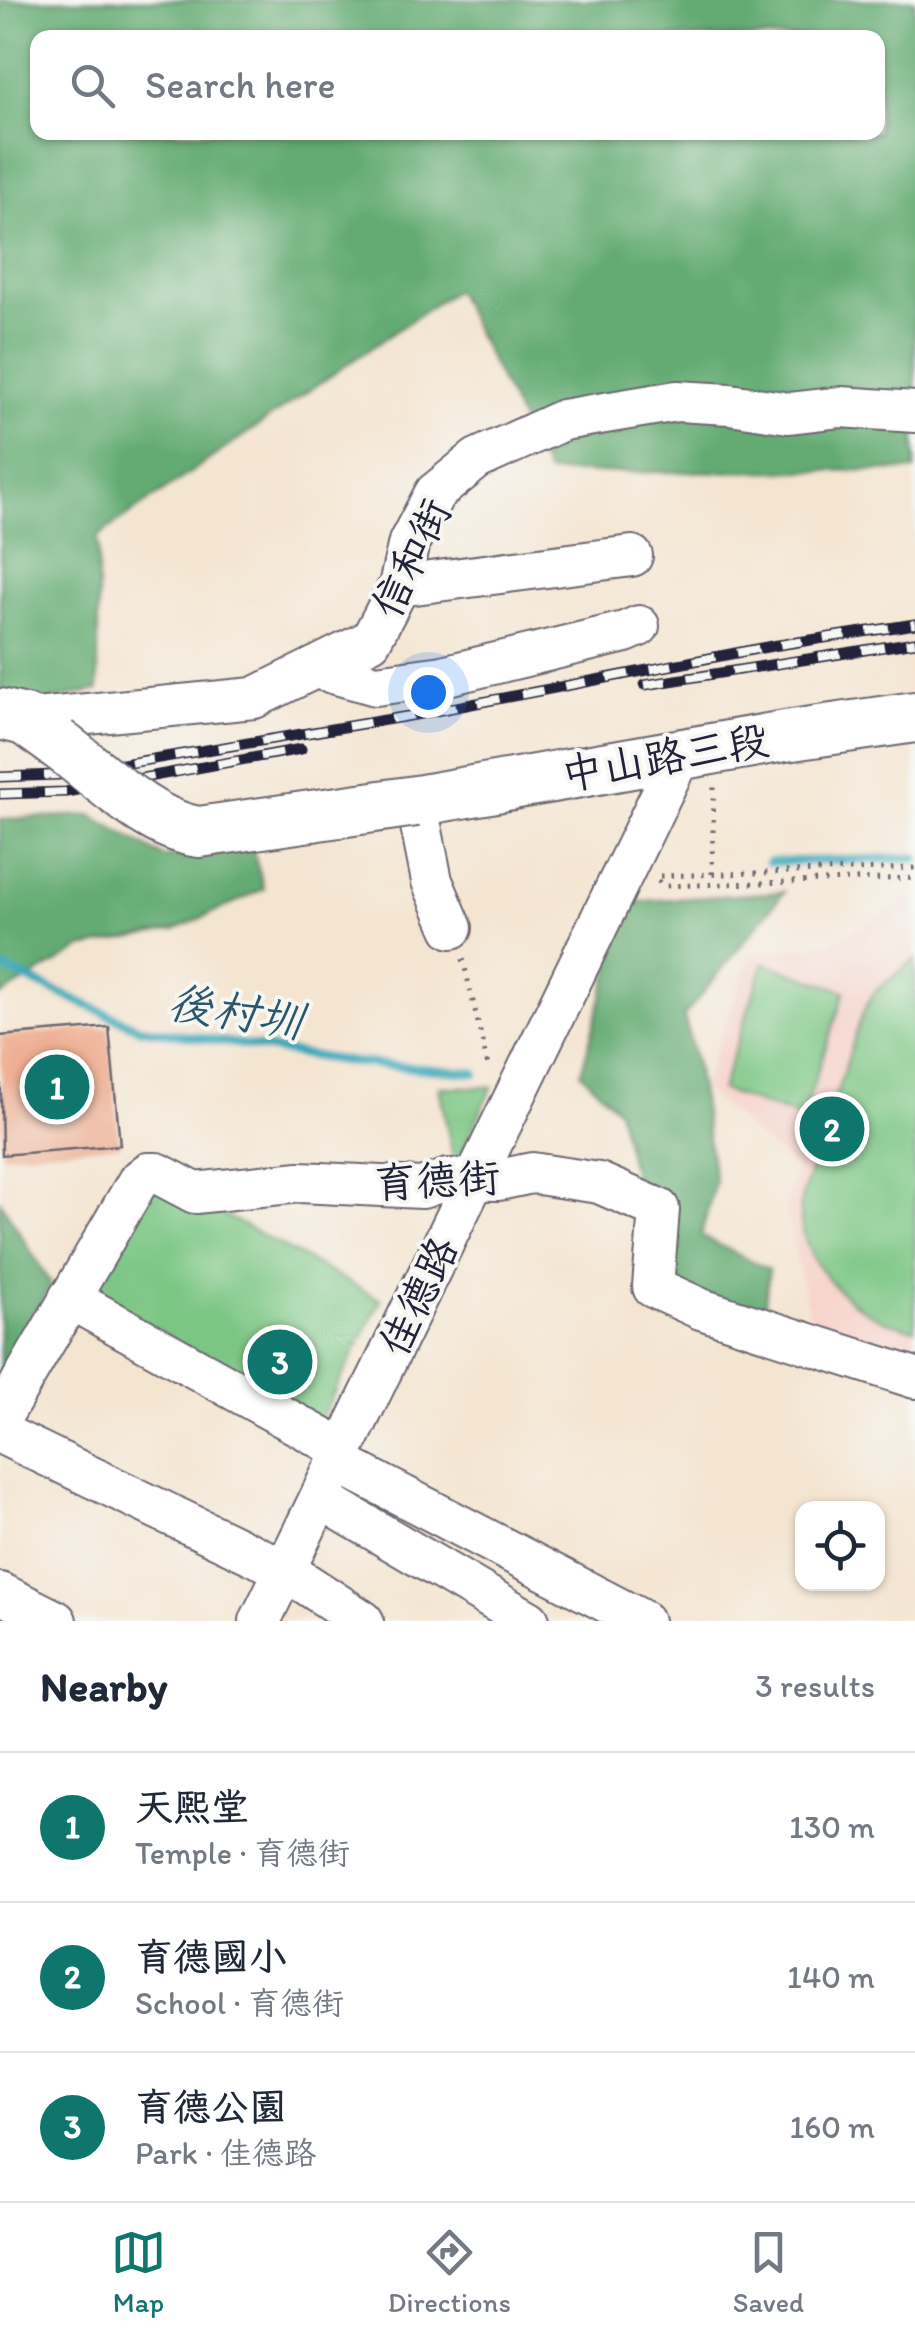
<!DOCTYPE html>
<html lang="en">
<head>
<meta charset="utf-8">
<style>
	body { margin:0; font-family:Itim,"LXGW WenKai TC",sans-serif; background:#f6f6f7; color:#1f2937 }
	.controls { position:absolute; right:30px; bottom:30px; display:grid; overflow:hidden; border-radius:20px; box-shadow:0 2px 8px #0004 }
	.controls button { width:90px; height:90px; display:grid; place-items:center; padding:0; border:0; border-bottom:2px solid #e0e1e3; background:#fff; color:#1f2937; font:50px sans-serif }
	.you { position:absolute; left:428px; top:692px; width:35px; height:35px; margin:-25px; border:8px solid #fff; border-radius:50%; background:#1a73e8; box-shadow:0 0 0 15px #1a73e833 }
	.badge { display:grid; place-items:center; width:65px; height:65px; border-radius:50%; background:#0f766e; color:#fff; font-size:32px; font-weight:700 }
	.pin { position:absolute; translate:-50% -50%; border:5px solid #fff; box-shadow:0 2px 10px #0006 }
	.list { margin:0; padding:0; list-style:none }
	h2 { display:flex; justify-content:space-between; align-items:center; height:130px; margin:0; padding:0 40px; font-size:42px }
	h2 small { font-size:32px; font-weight:400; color:#747a83 }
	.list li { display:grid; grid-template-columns:65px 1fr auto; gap:30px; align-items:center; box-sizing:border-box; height:150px; padding:0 40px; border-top:2px solid #e0e1e3 }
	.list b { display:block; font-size:38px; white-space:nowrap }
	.list p { margin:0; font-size:32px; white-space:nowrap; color:#747a83 }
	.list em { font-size:32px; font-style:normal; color:#747a83 }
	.icon { flex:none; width:55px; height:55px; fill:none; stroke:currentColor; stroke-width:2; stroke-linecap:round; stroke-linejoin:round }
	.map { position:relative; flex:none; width:915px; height:1621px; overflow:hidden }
	.search { position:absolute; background:#fff; box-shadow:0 2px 8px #0004; left:30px; right:30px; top:30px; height:110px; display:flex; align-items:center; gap:25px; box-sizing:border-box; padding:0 35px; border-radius:20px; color:#747a83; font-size:38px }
	.sheet { height:580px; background:#fff }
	nav { display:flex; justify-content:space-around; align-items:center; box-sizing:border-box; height:140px; border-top:2px solid #e0e1e3; background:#fff; font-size:28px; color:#747a83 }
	nav a { display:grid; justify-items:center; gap:5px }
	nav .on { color:#0f766e }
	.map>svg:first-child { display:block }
	.built { fill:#f7d1c9 }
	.green { fill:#7bc684; stroke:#4e7460; stroke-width:2.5 }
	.forest { fill:#64ab72; stroke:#436656; stroke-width:2.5; fill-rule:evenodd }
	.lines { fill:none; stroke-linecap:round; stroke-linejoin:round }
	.stream { stroke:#3aa9b9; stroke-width:9 }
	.building { fill:#eda687 }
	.minor-casing { stroke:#6c6670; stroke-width:44 }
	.major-casing { stroke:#6c6670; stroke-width:54 }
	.path { stroke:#6c6670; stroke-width:5; stroke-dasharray:2.5 8; stroke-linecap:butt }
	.minor { stroke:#fff; stroke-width:40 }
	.major { stroke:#fff; stroke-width:50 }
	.rail-casing { stroke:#22223b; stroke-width:11 }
	.rail { stroke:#f6f6f2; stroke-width:8; stroke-dasharray:22; stroke-linecap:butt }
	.major-bridge-casing { stroke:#6c6670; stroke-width:54; stroke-linecap:butt }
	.major-bridge { stroke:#fff; stroke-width:50 }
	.labels { text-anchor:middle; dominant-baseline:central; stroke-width:8; stroke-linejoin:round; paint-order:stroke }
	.street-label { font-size:42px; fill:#22223b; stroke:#f6f6f2 }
	.water-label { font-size:45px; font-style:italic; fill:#2c586d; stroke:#f6f6f2 }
</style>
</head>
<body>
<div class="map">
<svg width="915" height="1621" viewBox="0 0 915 1621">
	<rect width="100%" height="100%" fill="#f6f6f2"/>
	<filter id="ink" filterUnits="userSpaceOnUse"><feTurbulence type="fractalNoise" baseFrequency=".01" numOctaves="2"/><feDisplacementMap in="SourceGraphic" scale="20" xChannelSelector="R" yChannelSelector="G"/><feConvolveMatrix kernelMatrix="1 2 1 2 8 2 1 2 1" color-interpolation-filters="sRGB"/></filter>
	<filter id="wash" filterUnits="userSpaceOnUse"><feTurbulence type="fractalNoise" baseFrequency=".0048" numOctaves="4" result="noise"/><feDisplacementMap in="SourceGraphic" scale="40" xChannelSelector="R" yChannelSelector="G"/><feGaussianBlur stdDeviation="2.25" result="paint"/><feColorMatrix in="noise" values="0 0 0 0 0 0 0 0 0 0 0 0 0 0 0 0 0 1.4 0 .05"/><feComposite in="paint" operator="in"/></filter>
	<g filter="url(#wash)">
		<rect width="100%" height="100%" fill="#f4e5d1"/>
		<polygon class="built" points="915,895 915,1358 811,1325 785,1206 796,1169 702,1089 751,955 832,943"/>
		<g class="green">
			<path d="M 915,959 L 915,1329 C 860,1321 801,1270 800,1210 C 800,1194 810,1174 815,1159 C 831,1110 847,1061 863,1012 L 874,992 Z"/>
			<polygon points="764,963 845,991 802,1118 721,1090"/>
			<polygon points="439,1087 492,1087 455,1168"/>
			<polygon points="164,1182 381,1300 318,1424 86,1290 143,1187"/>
		</g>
		<g class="forest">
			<path d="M 0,0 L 915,0 L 915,470 L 547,473 L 455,290 L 98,536 L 98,690 L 44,702 L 0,692 L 0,621 L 3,618 L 0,613 ZM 38,38 L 878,38 L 878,132 L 38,132 Z"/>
			<polygon points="91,815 164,857 252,847 264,889 175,930 82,948 0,996 0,819"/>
			<polygon points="784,892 684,1016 696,1065 715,1182 701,1236 769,1270 763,1318 678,1287 669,1203 634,1179 618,1110 581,1073 628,902"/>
			<polygon points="0,1201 51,1284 0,1377"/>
		</g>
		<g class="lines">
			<g class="stream">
				<polyline points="769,862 915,858"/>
				<polyline points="0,967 139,1028 351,1062 475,1073"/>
			</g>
		</g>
		<g id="blocks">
			<polygon class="building" points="109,1027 120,1145 2,1155 0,1036"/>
		</g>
	</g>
	<g filter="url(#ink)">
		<use href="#blocks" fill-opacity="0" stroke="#6c6670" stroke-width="2.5"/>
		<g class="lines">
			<defs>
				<g id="minor">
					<polyline points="399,586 632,556"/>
					<polyline points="315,668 376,685 443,676 625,632 639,626"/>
					<polyline points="25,720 254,698 371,640 399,586 409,542 435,493 477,459 563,420 677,401 730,404 789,413 841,407 915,412"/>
					<polyline points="416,801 432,881 452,928"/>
					<polyline points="69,1298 343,1450"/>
					<polyline points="0,1419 138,1181 148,1173 157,1173 195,1193 300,1182 422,1188 448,1179 499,1180 532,1173 599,1183 659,1209 653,1287 701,1309 915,1378"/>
					<polyline points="0,1433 285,1570 363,1621"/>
					<polyline points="338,1462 643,1621"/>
					<polyline points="320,1498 529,1621"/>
					<polyline points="0,1593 56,1621"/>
					<polyline points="260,1621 681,754"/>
				</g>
				<g id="major">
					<polyline points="0,714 25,720 57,743"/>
					<polyline points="416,801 785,736 915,717"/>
				</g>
			</defs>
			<use href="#minor" class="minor-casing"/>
			<use href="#major" class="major-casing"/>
			<g class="path">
				<polyline points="712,874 714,786"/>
				<polyline points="660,876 915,868"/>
				<polyline points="658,881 664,886 915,878"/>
				<polyline points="463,959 489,1070"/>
			</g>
			<use href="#minor" class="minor"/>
			<use href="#major" class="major"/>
			<defs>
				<g id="rail">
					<polyline points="645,685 915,642"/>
					<polyline points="0,777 58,775 415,715 772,646 915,624"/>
					<polyline points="0,794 66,792 301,749"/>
				</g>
			</defs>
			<use href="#rail" class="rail-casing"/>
			<use href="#rail" class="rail"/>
			<defs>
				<path id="major-bridge" d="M 57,743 C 97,772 150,826 199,832 L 416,801"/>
			</defs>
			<use href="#major-bridge" class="major-bridge-casing"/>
			<use href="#major-bridge" class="major-bridge"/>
		</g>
	</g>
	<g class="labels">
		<g class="street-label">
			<text transform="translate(411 558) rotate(-64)">信和街</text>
			<text transform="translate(665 757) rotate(-10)">中山路三段</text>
			<text transform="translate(437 1180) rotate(-3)">育德街</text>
			<text transform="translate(418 1296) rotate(-64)">佳德路</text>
		</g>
		<g class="water-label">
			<text transform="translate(236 1011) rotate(9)">後村圳</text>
		</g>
	</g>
</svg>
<div class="controls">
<button><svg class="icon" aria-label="locate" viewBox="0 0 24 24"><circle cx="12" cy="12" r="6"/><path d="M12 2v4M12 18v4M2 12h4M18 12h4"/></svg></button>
</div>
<div class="you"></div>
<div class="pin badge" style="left:57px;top:1087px">1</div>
<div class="pin badge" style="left:832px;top:1129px">2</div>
<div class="pin badge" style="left:280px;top:1362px">3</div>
<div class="search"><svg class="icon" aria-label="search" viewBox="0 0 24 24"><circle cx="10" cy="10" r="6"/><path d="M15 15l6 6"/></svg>Search here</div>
</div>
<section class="sheet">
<h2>Nearby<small>3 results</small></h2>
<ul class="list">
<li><span class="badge">1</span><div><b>天熙堂</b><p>Temple · 育德街</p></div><em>130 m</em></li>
<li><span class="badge">2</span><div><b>育德國小</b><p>School · 育德街</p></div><em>140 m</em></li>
<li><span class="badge">3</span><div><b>育德公園</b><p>Park · 佳德路</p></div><em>160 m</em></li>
</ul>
</section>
<nav>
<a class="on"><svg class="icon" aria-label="map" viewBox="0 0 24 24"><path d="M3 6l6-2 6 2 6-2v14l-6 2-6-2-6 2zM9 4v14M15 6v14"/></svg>Map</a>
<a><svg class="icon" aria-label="directions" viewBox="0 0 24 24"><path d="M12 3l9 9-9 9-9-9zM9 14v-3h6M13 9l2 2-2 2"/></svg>Directions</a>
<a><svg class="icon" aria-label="saved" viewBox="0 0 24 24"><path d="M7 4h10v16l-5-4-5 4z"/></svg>Saved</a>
</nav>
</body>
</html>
